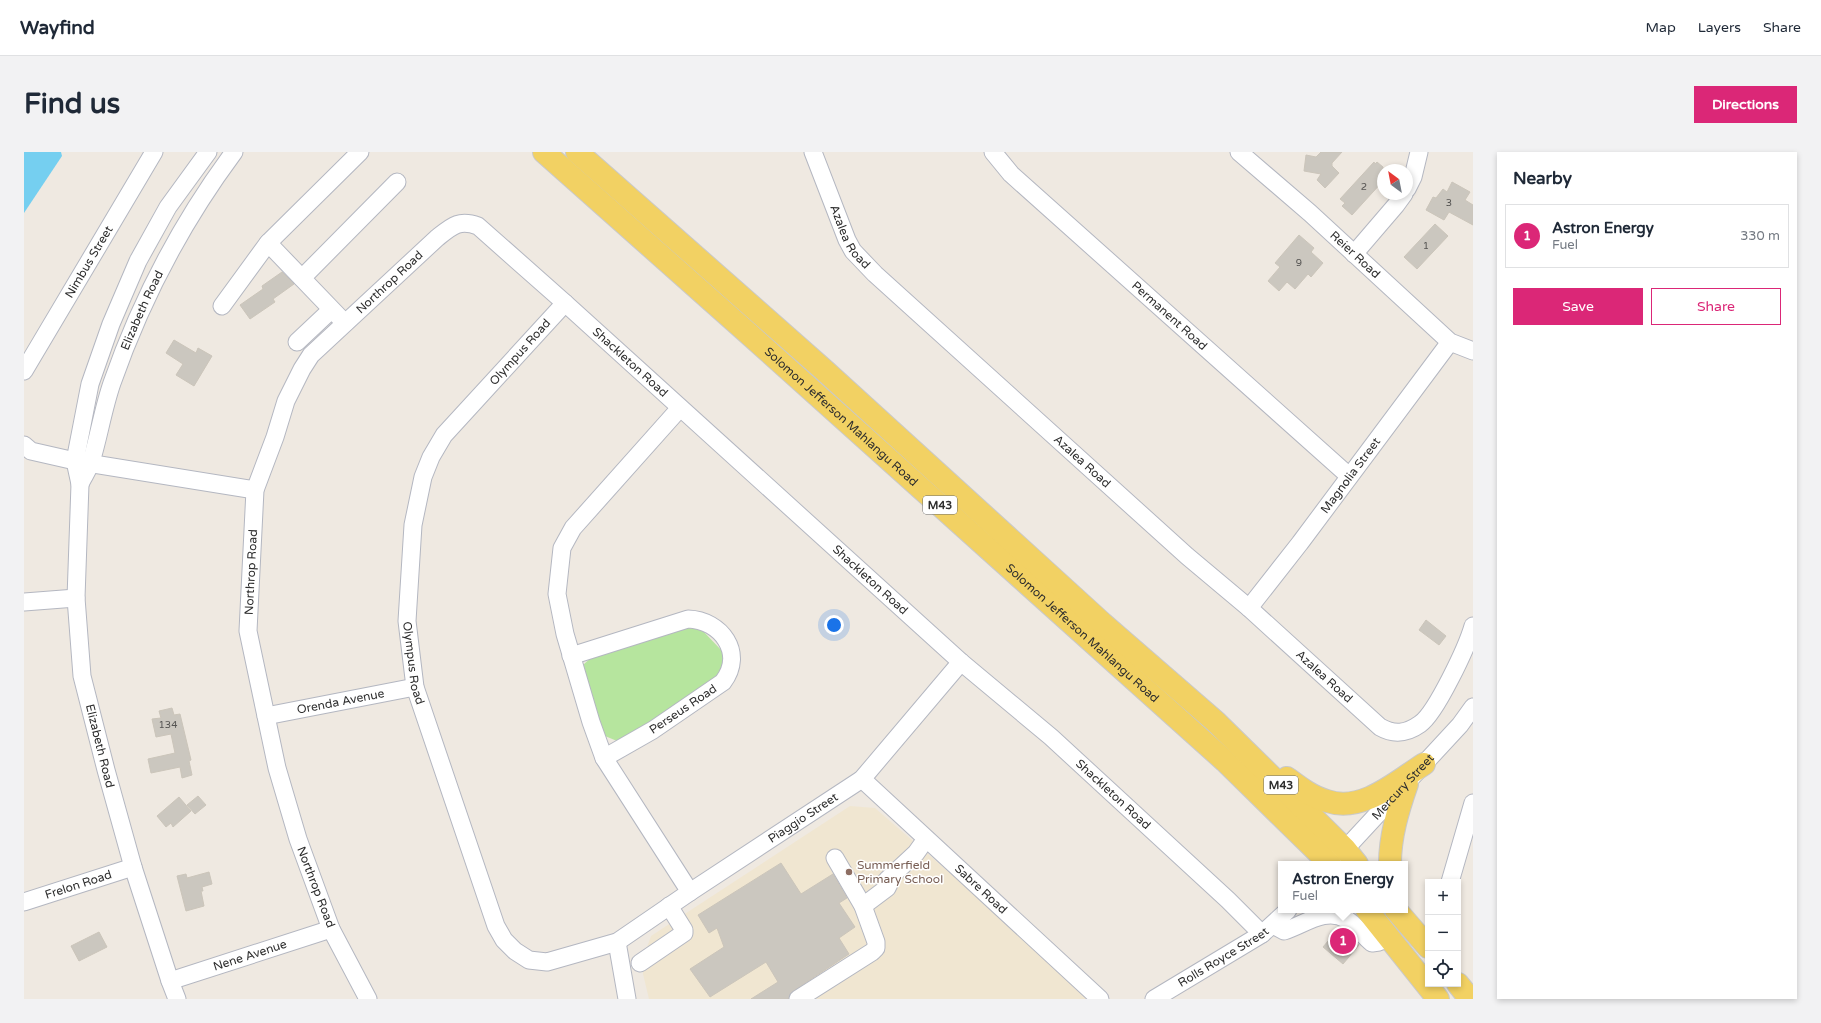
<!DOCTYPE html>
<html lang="en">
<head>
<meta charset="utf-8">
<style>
	body { margin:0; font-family:"Varela Round",sans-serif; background:#f2f2f3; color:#1f2937 }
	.controls { position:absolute; right:12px; bottom:12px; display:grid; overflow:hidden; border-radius:0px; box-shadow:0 2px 6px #0003 }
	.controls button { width:36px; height:36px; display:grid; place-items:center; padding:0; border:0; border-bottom:1px solid #e0e1e3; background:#fff; color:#1f2937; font:20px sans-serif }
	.compass { position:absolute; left:1353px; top:12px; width:36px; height:36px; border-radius:50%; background:#fff; box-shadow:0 2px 6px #0003; rotate:328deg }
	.you { position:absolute; left:810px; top:473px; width:14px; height:14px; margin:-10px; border:3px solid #fff; border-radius:50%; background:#1a73e8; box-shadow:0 0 0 6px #1a73e833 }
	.badge { display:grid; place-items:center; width:26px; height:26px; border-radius:50%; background:#db2777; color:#fff; font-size:13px; font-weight:700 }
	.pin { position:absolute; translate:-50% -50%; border:2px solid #fff; box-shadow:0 1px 4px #0006 }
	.popup { position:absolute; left:1254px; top:709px; width:130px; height:52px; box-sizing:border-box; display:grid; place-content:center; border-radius:0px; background:#fff; filter:drop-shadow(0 1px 3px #0005); font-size:13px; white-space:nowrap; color:#747a83 }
	.popup b { font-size:15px; color:#1f2937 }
	.popup::after { content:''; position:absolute; left:50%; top:100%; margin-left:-8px; border:8px solid transparent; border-top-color:#fff }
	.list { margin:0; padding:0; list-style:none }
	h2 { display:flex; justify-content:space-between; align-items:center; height:52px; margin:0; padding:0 16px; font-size:17px }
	h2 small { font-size:13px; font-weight:400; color:#747a83 }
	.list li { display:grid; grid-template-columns:26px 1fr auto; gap:12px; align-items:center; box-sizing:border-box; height:64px; margin:0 8px 8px; padding:0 8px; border:1px solid #e0e1e3; border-radius:0px }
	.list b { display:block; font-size:15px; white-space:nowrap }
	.list p { margin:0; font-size:13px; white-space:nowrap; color:#747a83 }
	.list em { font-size:13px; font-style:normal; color:#747a83 }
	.actions { display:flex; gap:8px; padding:12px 16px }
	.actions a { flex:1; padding:9px 0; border:1px solid #db2777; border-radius:0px; text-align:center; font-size:14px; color:#db2777 }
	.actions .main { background:#db2777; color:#fff }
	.icon { flex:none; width:22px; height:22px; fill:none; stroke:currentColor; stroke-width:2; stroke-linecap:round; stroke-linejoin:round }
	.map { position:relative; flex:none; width:1449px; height:847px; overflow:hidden; border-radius:0px }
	header { display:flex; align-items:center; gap:24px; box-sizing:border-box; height:56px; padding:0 20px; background:#fff; border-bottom:1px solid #e0e1e3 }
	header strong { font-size:19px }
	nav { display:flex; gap:22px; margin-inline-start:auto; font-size:14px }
	.intro { display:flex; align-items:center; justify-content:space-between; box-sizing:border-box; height:96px; padding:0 24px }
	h1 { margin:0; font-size:28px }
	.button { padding:10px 18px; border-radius:0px; background:#db2777; color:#fff; font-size:14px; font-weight:700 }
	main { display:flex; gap:24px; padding:0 24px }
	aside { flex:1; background:#fff; border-radius:0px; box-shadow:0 2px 6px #0003 }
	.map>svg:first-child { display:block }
	.education { fill:#f0e6d1 }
	.green { fill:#b6e59e }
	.water { fill:#75cff0 }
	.building { fill:#cbc7bf; stroke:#cbc5ba }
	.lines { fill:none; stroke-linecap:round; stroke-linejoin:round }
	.minor-casing { stroke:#b4b7c1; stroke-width:19 }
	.major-casing { stroke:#c9c9c9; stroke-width:24 }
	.minor { stroke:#fff; stroke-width:17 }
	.major { stroke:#f2d163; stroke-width:22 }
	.education-dot { fill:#8d6e63; stroke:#fff; stroke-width:1.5 }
	.labels { text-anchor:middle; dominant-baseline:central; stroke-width:3; stroke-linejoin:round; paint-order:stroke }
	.number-label { font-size:10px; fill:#555452 }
	.shield { fill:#fff; stroke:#6d6d6d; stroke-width:1 }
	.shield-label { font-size:11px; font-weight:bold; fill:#2e2e2e }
	.street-label { font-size:12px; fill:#2e2e2e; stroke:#fff }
	.education-label { font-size:12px; fill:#785e54; stroke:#fff; text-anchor:start }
</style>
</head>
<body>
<header>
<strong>Wayfind</strong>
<nav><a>Map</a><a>Layers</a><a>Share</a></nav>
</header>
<div class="intro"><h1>Find us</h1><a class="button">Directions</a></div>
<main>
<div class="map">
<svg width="1449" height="847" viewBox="0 0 1449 847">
	<rect width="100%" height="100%" fill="#efe9e1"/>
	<polygon class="education" points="826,654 851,656 1065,842 1065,847 625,847 619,822 619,807 627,784"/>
	<polygon class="green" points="658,475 678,478 700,501 702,506 695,523 687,530 602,586 593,589 581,584 558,521 559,513 570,503"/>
	<polygon class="water" points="0,0 37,0 38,4 0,61"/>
	<g class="building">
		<polygon points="1297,0 1318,0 1308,11 1308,14 1315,21 1301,36 1293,28 1297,22 1280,19 1282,3 1292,5"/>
		<polygon points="1350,10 1351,12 1353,10 1359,15 1359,29 1328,63 1318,54 1321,51 1316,47"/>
		<polygon points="1428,30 1446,40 1441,48 1449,53 1449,73 1425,60 1420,68 1402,58 1409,45 1412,46 1419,37 1423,40"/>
		<polygon points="1411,72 1424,84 1393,117 1380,105"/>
		<polygon points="1275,83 1290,96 1287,100 1299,111 1287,125 1284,122 1271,137 1263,130 1255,139 1244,129 1256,115 1251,111"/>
		<polygon points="258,120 270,132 249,147 251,150 226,167 216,153 239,137 238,134"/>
		<polygon points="150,188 172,201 174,196 188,204 170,234 152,223 159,212 142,201"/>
		<polygon points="1402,468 1422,484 1415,493 1395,478"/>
		<polygon points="148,556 150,563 156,562 167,608 165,609 168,623 158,626 156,615 127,621 124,607 151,601 147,582 132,585 128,567 137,566 135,559"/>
		<polygon points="174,644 182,653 171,662 163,653"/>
		<polygon points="155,645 167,659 149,675 147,671 142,675 133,664"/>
		<polygon points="757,711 777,742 809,722 823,746 815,751 831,775 815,786 825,802 769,839 764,847 727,847 754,830 742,810 686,845 666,817 700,795 693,776 685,781 674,763"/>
		<polygon points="185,720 188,732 178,735 179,739 177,739 180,754 162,759 153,724 162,722 163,726"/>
		<polygon points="1316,775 1335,793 1319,812 1299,795"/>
		<polygon points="75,780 83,795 55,809 47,794"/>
	</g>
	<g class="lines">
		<defs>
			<g id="minor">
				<path id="s1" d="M 789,0 L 823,88 L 829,99 L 851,122 L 1163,404 L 1225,456 L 1356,575 C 1370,583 1382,582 1396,572 C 1412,561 1443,495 1449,474"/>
				<path id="s2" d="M 969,0 L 987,22 L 1325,324"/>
				<path id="s3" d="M 1215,0 L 1286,61 L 1426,190 L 1449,199"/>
				<polyline points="1383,37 1389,25 1395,0"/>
				<polyline points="1330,102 1372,53 1380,42"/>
				<polyline points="278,126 373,30"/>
				<path id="s4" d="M 541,151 L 420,283 L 407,305 L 399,325 L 389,373 L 383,469 L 391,535 L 472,774 L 480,788 L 491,799 L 505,808 L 523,810 L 593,790 L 666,740 L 838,627 L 937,510"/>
				<polyline points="198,154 244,91"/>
				<polyline points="321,171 244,91 336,0"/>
				<polyline points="273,190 307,158"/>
				<path id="s5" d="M 0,219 L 130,0"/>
				<polyline points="656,256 549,376 538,396 533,442 541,482 567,570 580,606 666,740"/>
				<polyline points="0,293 7,299 51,309 231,338"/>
				<path id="s6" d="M 56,332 C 59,325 65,317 67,310 C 75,284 79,257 88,231 C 117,148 158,70 210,0"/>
				<polyline points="0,450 52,446"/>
				<path id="s7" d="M 1225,456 L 1276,391 L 1426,190"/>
				<path d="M 547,504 L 664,467 C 697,468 721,501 699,530 L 629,578 L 580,606"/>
				<path id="s8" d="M 242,564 L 391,535"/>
				<path id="s9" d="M 838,627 L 1076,847"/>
				<path id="s10" d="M 1313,706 L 1436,573 L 1449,555"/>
				<polyline points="1426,730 1449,651"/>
				<path id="s11" d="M 0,750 L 109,715"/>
				<polyline points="839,754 863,736 865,732 863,728 892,701 902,687"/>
				<path d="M 1249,773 L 1260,779 C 1280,773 1301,755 1322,767 C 1332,773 1339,784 1348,791 L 1355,790 L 1365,785"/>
				<polyline points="593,790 603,847"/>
				<polyline points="616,811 660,781 660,778 645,754"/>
				<path id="s12" d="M 146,829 L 307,777"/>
				<polyline points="153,847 146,829 109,715 82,618 58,524 52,446 56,332 51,309 66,232 87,172 114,109 144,55 184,0"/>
				<path id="s13" d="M 344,847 L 307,777 L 274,687 L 253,616 L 224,479 L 231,338 L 251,285 L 262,249 L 278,217 L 287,203 L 413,86 C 428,74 435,67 454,74 L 541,151 L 937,510 L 1027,585 L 1204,748 L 1238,782"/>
				<polyline points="774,847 848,800 852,796 852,790 839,754 811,706"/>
				<path id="s14" d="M 1130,847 L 1238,782 L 1264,758"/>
			</g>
			<g id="major">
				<path id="s15" d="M 520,0 L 725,182 L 1201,609 L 1306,712"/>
				<polyline points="553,0 800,218 1078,471 1192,570 1321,697 1333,712"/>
				<path d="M 1263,626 C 1275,635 1288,645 1303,649 C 1338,661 1372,630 1400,612"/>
				<path d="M 1366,712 C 1366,684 1374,658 1383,632"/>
				<polyline points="1343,758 1414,847"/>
				<polyline points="1372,758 1404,795"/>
				<polyline points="1434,832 1446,847"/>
			</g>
		</defs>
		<use href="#minor" class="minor-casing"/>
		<use href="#major" class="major-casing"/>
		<use href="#minor" class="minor"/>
		<use href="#major" class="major"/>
	</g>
	<circle class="education-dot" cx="825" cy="720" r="4"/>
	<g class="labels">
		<g class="number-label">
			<text x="1340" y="35">2</text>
			<text x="1425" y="51">3</text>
			<text x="1402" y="94">1</text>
			<text x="1275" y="111">9</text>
			<text x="144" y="573">134</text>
		</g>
		<g class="shield">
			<rect x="899" y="344" width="34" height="18" rx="3"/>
			<rect x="1240" y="624" width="34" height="18" rx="3"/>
		</g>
		<g class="shield-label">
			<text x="916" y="353">M43</text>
			<text x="1257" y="633">M43</text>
		</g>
		<g class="street-label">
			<text stroke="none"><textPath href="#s1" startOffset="93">Azalea Road</textPath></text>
			<text stroke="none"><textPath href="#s3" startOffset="155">Reier Road</textPath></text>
			<text stroke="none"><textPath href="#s5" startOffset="127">Nimbus Street</textPath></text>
			<text stroke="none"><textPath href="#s13" startOffset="784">Northrop Road</textPath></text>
			<text stroke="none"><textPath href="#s6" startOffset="185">Elizabeth Road</textPath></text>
			<text stroke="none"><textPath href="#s2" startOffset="241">Permanent Road</textPath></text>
			<text transform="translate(496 200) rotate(-48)">Olympus Road</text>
			<text stroke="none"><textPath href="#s13" startOffset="1099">Shackleton Road</textPath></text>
			<text stroke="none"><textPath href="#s15" startOffset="398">Solomon Jefferson Mahlangu Road</textPath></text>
			<text stroke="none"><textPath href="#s1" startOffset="418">Azalea Road</textPath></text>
			<text stroke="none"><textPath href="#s7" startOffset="167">Magnolia Street</textPath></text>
			<text stroke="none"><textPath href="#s13" startOffset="448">Northrop Road</textPath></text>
			<text stroke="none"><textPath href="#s13" startOffset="1423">Shackleton Road</textPath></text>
			<text stroke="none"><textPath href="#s15" startOffset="722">Solomon Jefferson Mahlangu Road</textPath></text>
			<text stroke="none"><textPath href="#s4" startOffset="414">Olympus Road</textPath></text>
			<text stroke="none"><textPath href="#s1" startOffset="742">Azalea Road</textPath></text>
			<text stroke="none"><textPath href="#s8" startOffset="76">Orenda Avenue</textPath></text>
			<text transform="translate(659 557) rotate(-34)">Perseus Road</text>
			<text transform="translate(76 594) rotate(76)">Elizabeth Road</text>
			<text stroke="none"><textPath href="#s10" startOffset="97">Mercury Street</textPath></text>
			<text stroke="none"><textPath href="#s13" startOffset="1747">Shackleton Road</textPath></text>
			<text stroke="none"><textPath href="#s4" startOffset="1053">Piaggio Street</textPath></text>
			<text stroke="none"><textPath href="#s11" startOffset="57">Frelon Road</textPath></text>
			<text transform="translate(292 735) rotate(69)">Northrop Road</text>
			<text stroke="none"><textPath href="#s9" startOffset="162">Sabre Road</textPath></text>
			<text stroke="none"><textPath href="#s12" startOffset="84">Nene Avenue</textPath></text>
			<text stroke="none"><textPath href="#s14" startOffset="81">Rolls Royce Street</textPath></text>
		</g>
		<g class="education-label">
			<text x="833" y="713">Summerfield<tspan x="833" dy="14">Primary School</tspan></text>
		</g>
	</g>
</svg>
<div class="controls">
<button>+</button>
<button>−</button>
<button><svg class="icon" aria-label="locate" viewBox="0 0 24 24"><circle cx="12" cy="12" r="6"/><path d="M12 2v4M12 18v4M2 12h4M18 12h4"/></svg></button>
</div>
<svg class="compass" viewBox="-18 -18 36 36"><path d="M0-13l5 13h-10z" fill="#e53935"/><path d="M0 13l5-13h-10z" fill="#747a83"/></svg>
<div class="you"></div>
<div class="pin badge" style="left:1319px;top:789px">1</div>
<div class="popup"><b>Astron Energy</b>Fuel</div>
</div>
<aside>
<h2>Nearby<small></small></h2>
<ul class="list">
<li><span class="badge">1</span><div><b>Astron Energy</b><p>Fuel</p></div><em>330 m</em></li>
</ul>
<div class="actions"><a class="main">Save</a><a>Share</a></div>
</aside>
</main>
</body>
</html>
